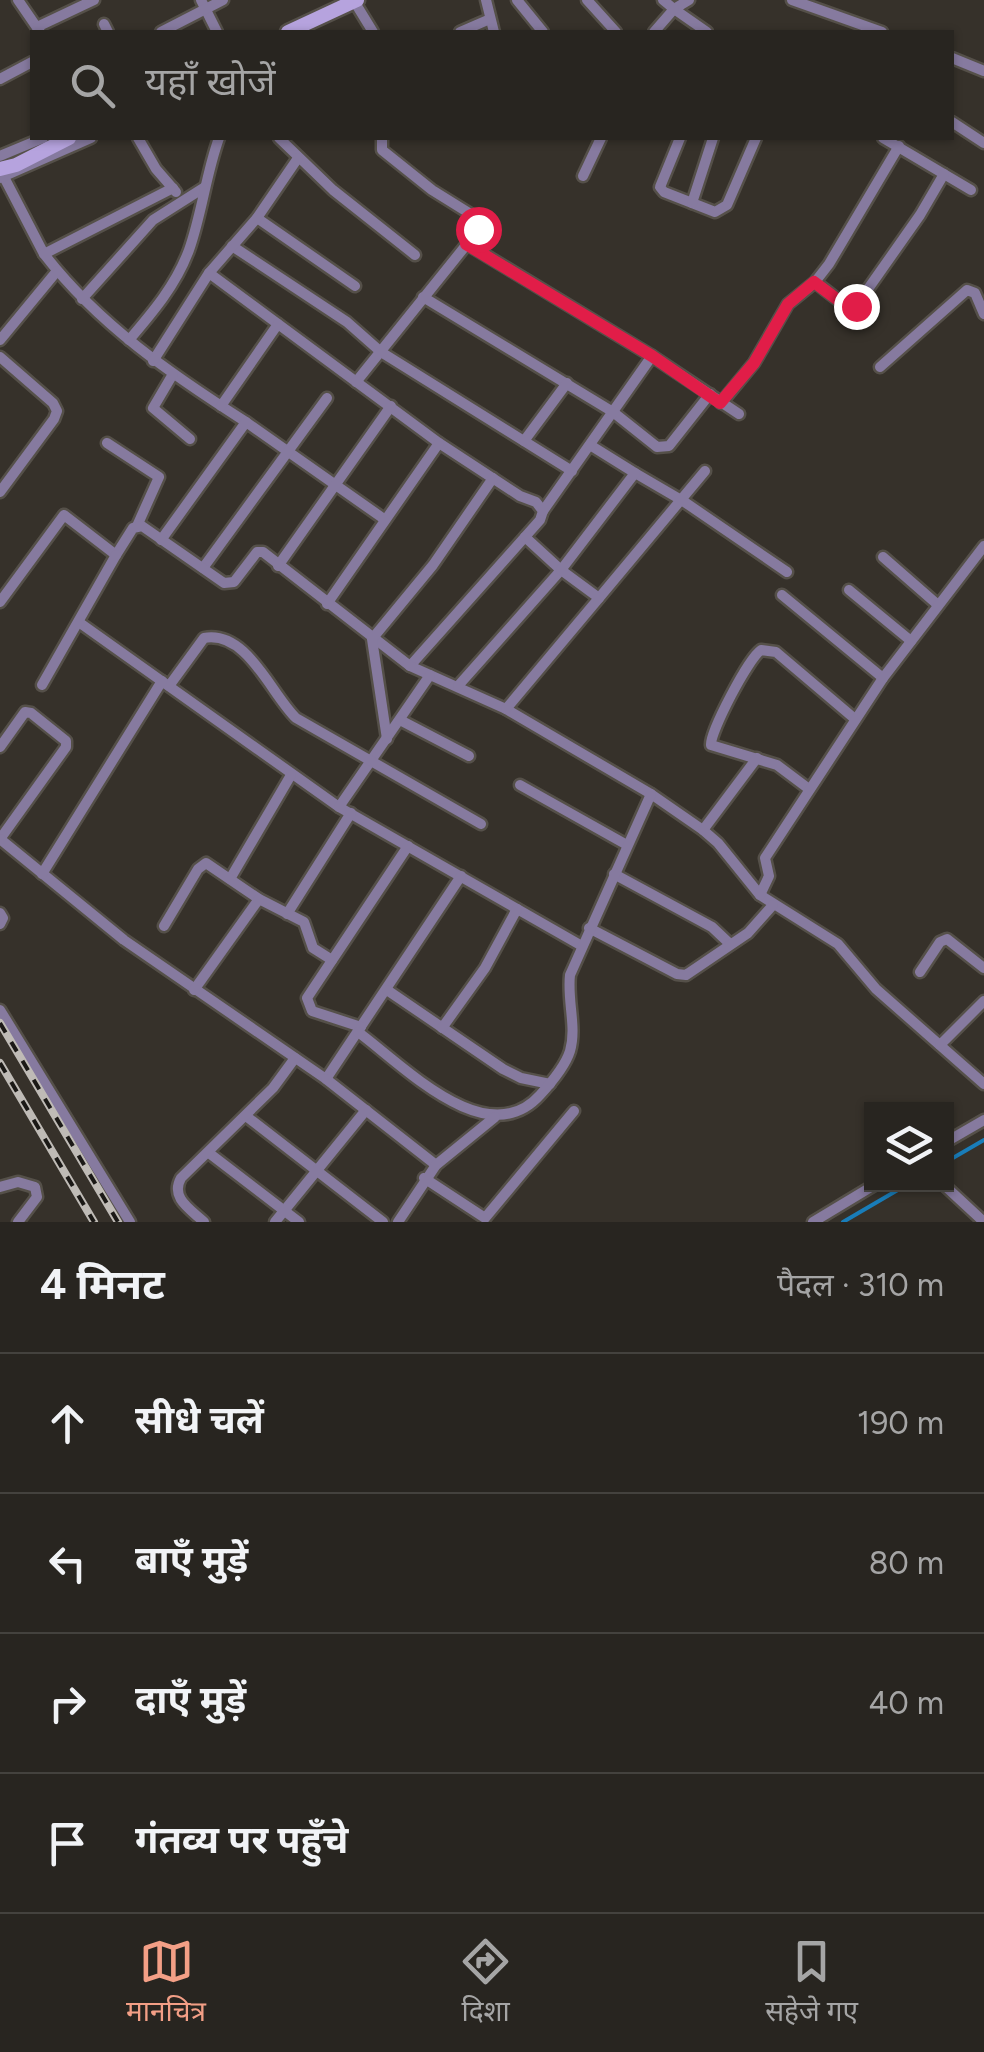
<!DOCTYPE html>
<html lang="hi">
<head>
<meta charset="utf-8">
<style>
	body { margin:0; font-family:Figtree,"Noto Sans Devanagari",sans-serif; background:#302d29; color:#f1f3f6 }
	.controls { position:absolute; right:30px; bottom:30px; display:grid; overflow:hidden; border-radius:0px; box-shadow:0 2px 8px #0004 }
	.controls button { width:90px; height:90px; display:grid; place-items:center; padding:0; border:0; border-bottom:2px solid #44423e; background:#282520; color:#f1f3f6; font:50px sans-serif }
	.stop { position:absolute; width:30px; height:30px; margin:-22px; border:8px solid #e11d48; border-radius:50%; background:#fff }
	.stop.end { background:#e11d48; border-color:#fff; box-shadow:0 2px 10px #0008 }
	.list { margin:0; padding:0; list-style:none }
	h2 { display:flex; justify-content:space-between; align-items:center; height:130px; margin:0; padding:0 40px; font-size:42px }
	h2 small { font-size:32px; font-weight:400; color:#a5a5a5 }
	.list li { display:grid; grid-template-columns:65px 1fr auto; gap:30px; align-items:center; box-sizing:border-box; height:140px; padding:0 40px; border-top:2px solid #44423e }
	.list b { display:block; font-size:38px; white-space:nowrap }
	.list em { font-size:32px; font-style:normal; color:#a5a5a5 }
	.icon { flex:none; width:55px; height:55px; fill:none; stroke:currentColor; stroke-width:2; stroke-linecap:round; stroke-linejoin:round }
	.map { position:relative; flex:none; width:984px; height:1222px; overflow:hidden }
	.search { position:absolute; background:#282520; box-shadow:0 2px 8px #0004; left:30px; right:30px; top:30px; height:110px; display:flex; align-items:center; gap:25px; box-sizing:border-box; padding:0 35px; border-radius:0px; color:#a5a5a5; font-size:38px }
	.sheet { height:690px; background:#282520 }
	nav { display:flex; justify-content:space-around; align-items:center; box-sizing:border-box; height:140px; border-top:2px solid #44423e; background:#282520; font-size:28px; color:#a5a5a5 }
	nav a { display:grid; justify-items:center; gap:5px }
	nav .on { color:#f39f86 }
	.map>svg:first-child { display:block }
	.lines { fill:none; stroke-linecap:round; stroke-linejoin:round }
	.stream { stroke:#197db9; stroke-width:4 }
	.street-casing { stroke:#555049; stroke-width:15 }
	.secondary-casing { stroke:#555049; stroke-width:19 }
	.street { stroke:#867a9f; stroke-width:10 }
	.secondary { stroke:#b6a3de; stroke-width:14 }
	.rail-casing { stroke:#bfbbb6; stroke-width:8 }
	.rail { stroke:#1b1916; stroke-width:4; stroke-dasharray:11; stroke-linecap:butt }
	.route { stroke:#e11d48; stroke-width:12 }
</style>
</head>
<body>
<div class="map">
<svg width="984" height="1222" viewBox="0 0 984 1222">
	<rect width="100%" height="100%" fill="#36312a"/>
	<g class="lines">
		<g class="stream">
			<polyline points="946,1162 984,1140"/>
			<polyline points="843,1222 908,1184"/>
		</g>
		<defs>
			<g id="street">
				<polyline points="18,0 40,32"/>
				<polyline points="201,0 217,32"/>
				<polyline points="486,0 494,32"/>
				<polyline points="517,0 543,32"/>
				<polyline points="587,0 616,32"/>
				<polyline points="689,0 674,9 707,32"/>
				<polyline points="792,0 882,32"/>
				<polyline points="354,1 373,32"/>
				<polyline points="104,24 108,32"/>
				<polyline points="37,27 94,0"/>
				<polyline points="161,32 223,0"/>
				<polyline points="460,32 490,19"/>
				<polyline points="654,32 674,9 663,0"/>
				<polyline points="952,58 984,71"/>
				<polyline points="0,79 32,62"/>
				<polyline points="952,122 984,143"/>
				<polyline points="138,138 156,169 176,192"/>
				<polyline points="279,138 333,190 415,255"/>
				<polyline points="382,138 382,150 432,190 477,218 479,229 467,244 652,356 739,414"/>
				<polyline points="680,138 660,187 664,192 715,212 727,205 756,138"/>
				<polyline points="883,138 971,190"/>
				<polyline points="0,156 43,138"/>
				<polyline points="583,176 601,138"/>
				<polyline points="4,177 44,254"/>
				<polyline points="0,178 91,138"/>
				<path d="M 173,188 L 44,254 C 99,325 171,374 246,422"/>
				<polyline points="692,203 713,138"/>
				<polyline points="257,218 355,286"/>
				<polyline points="232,246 347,322 381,352 572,471"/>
				<polyline points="209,273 257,218 298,158"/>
				<polyline points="815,282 846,306 856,306 920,215 944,174"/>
				<polyline points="423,297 613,412 657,447 669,446 710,394"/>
				<polyline points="82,299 153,220 205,187"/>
				<polyline points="0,340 57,271"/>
				<path d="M 129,340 C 153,312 176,285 189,250 C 202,213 206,174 219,138"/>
				<polyline points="0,357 53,403 57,411 54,419 0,492"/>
				<polyline points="153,361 209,273 439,443 520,496 536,502 543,511 540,520 410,666"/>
				<polyline points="880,367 967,290 975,293 984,314"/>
				<polyline points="173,374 153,408 190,439"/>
				<polyline points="356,382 467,244"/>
				<polyline points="721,403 754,363 788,304 815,282 829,264 899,146"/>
				<polyline points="221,406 278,324"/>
				<polyline points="524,441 567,383"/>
				<polyline points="107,443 159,477 137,526"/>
				<polyline points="635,473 683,501 787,572"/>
				<polyline points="543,511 652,356"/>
				<polyline points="161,540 246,422 384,519"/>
				<polyline points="883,557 938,605"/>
				<polyline points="278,566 391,406"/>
				<polyline points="203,568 327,398"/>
				<polyline points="849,590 911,641"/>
				<polyline points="782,595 883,678"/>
				<polyline points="599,598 705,471"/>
				<polyline points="0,602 64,515 116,555 133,528 142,526 224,583 234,582 257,552 263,552 410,666 506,709 651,794 703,830 718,843 760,895 838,944 876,989 984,1084"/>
				<polyline points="327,604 439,443"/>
				<polyline points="80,623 339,807"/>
				<polyline points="430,675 339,807 582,946"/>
				<polyline points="42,685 116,555"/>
				<path d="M 169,686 L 204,638 C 247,630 271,694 296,718 L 481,824"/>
				<polyline points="458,686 561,570 525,537"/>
				<polyline points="506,709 599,598 561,570 635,473 590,445"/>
				<polyline points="400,720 469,756"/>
				<polyline points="387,739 372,639 433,565 493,478"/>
				<polyline points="0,747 25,712 31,713 66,741 66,747 0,839"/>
				<polyline points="520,785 627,845"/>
				<path d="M 809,789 L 777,765 L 711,745 C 710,732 748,659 761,650 L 776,652 L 855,719"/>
				<polyline points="703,830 757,758"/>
				<polyline points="0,839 124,940 326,1079 461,876"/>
				<polyline points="42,874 162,681"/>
				<polyline points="614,874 712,927 730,944"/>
				<polyline points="230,879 291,775"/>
				<polyline points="760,895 769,876 765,858 883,678 984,546"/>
				<polyline points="0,913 3,918 0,924"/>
				<polyline points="287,914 351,813"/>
				<polyline points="164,926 198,869 206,863 259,899 304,922 313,948 332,960"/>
				<polyline points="589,928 677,974 686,975 748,933 773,905"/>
				<polyline points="920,972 940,942 947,939 984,968"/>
				<polyline points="194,990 259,899"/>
				<polyline points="387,990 503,1069 521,1078 550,1084"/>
				<polyline points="0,1010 130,1222"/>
				<polyline points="361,1027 312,1011 307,998 408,846"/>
				<polyline points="442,1028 485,968 517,909"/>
				<path d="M 358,1032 C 403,1065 487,1154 540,1095 C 551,1083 565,1067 570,1051 C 577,1027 567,1001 570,975 L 651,794"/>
				<polyline points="940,1045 984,1001"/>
				<polyline points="326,1079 436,1165"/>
				<polyline points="246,1116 383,1222"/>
				<polyline points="946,1142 984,1120"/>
				<polyline points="209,1153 299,1222"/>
				<polyline points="424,1178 485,1218 574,1111"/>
				<polyline points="943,1184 984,1222"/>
				<polyline points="0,1187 18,1182 35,1187 37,1197 18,1222"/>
				<path d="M 204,1222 C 190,1209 170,1198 181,1178 L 273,1088 L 295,1058"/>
				<polyline points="275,1222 366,1110"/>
				<polyline points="398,1222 436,1165 495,1117"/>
				<polyline points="813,1222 876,1184"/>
			</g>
			<g id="secondary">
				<polyline points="288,32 357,0"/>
				<polyline points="0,169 16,165 69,138"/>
			</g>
		</defs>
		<use href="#street" class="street-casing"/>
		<use href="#secondary" class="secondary-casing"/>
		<use href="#street" class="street"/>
		<use href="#secondary" class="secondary"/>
		<defs>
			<g id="rail">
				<polyline points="0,1023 118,1222"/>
				<polyline points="0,1063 94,1222"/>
			</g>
		</defs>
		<use href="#rail" class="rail-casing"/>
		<use href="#rail" class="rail"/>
	</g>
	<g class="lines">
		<polyline class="route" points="478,229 466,244 652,356 720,403 754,363 788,304 814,282 846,306 856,306"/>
	</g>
</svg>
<div class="controls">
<button><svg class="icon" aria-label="layers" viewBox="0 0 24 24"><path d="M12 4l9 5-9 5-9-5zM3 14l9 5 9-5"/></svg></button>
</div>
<div class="stop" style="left:478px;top:229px"></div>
<div class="stop end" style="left:856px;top:306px"></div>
<div class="search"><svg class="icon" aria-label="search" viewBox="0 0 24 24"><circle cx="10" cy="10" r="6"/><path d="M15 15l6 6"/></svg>यहाँ खोजें</div>
</div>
<section class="sheet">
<h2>4 मिनट<small>पैदल · 310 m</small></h2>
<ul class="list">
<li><svg class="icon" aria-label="ahead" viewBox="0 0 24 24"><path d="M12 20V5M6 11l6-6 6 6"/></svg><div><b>सीधे चलें</b></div><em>190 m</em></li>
<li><svg class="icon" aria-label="left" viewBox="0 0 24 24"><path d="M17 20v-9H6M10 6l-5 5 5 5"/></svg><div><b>बाएँ मुड़ें</b></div><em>80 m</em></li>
<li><svg class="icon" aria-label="right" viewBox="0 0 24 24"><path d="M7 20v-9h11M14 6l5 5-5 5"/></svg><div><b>दाएँ मुड़ें</b></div><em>40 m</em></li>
<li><svg class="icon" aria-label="arrive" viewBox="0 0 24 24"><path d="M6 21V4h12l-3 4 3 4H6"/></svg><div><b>गंतव्य पर पहुँचे</b></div></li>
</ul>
</section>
<nav>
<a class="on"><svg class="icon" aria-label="map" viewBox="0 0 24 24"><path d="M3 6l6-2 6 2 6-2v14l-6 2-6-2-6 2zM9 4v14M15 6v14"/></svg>मानचित्र</a>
<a><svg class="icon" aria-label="directions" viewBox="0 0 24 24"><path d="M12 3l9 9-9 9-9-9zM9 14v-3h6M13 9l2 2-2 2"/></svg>दिशा</a>
<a><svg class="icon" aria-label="saved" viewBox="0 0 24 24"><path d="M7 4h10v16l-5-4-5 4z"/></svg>सहेजे गए</a>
</nav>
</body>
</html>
